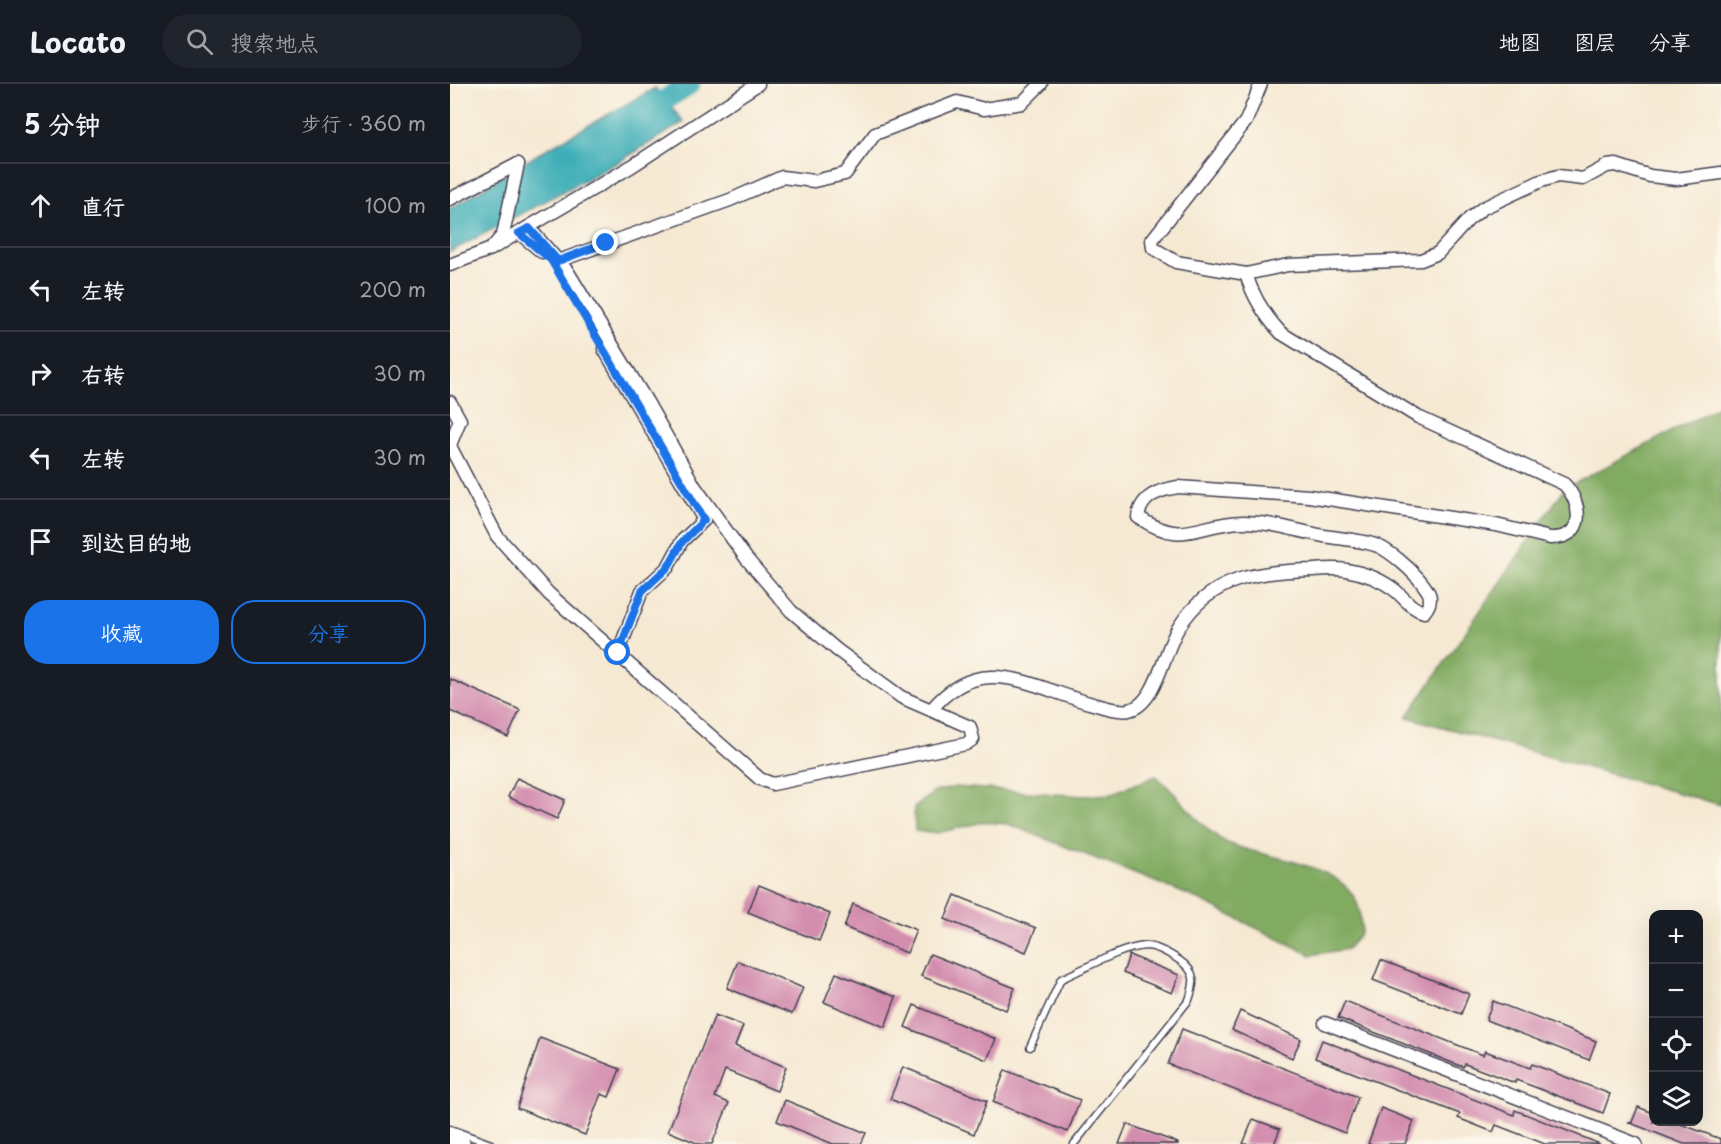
<!DOCTYPE html>
<html lang="zh">
<head>
<meta charset="utf-8">
<style>
	body { margin:0; font-family:"Playpen Sans","LXGW WenKai TC",sans-serif; background:#20242c; color:#f1f3f6 }
	.controls { position:absolute; right:18px; bottom:18px; display:grid; overflow:hidden; border-radius:12px; box-shadow:0 6px 24px #0002 }
	.controls button { width:54px; height:54px; display:grid; place-items:center; padding:0; border:0; border-bottom:2px solid #363941; background:#171b24; color:#f1f3f6; font:30px sans-serif }
	.stop { position:absolute; width:18px; height:18px; margin:-14px; border:4px solid #1a73e8; border-radius:50%; background:#fff }
	.stop.end { background:#1a73e8; border-color:#fff; box-shadow:0 2px 6px #0008 }
	.list { margin:0; padding:0; list-style:none }
	h2 { display:flex; justify-content:space-between; align-items:center; height:78px; margin:0; padding:0 24px; font-size:26px }
	h2 small { font-size:20px; font-weight:400; color:#9ea1a6 }
	.list li { display:grid; grid-template-columns:39px 1fr auto; gap:18px; align-items:center; box-sizing:border-box; height:84px; padding:0 24px; border-top:2px solid #363941 }
	.list b { display:block; font-size:22px; white-space:nowrap }
	.list em { font-size:20px; font-style:normal; color:#9ea1a6 }
	.actions { display:flex; gap:12px; padding:18px 24px }
	.actions a { flex:1; padding:14px 0; border:2px solid #1a73e8; border-radius:24px; text-align:center; font-size:21px; color:#1a73e8 }
	.actions .main { background:#1a73e8; color:#fff }
	.icon { flex:none; width:33px; height:33px; fill:none; stroke:currentColor; stroke-width:2; stroke-linecap:round; stroke-linejoin:round }
	.map { position:relative; flex:none; width:1271px; height:1060px; overflow:hidden }
	header { display:flex; align-items:center; gap:36px; box-sizing:border-box; height:84px; padding:0 30px; background:#171b24; border-bottom:2px solid #363941 }
	header strong { font-size:28px }
	nav { display:flex; gap:33px; margin-inline-start:auto; font-size:21px }
	.search { width:420px; height:54px; background:#20242c; display:flex; align-items:center; gap:15px; box-sizing:border-box; padding:0 21px; border-radius:33px; color:#9ea1a6; font-size:22px }
	main { display:flex }
	aside { flex:1; background:#171b24 }
	.map>svg:first-child { display:block }
	.forest { fill:#82ab62; stroke:#52664e; stroke-width:1.5 }
	.water { fill:#3eaeb7; stroke:#306879; stroke-width:1.5 }
	.lines { fill:none; stroke-linecap:round; stroke-linejoin:round }
	.river { stroke:#3eaeb7; stroke-width:21 }
	.building { fill:#d38dae }
	.lane-casing { stroke:#424052; stroke-width:9 }
	.street-casing { stroke:#424052; stroke-width:15 }
	.primary-casing { stroke:#424052; stroke-width:21 }
	.lane { stroke:#fff; stroke-width:6 }
	.street { stroke:#fff; stroke-width:12 }
	.primary { stroke:#fff; stroke-width:18 }
	.route { stroke:#1a73e8; stroke-width:8 }
</style>
</head>
<body>
<header>
<strong>Locato</strong>
<div class="search"><svg class="icon" aria-label="search" viewBox="0 0 24 24"><circle cx="10" cy="10" r="6"/><path d="M15 15l6 6"/></svg>搜索地点</div>
<nav><a>地图</a><a>图层</a><a>分享</a></nav>
</header>
<main>
<aside>
<h2>5 分钟<small>步行 · 360 m</small></h2>
<ul class="list">
<li><svg class="icon" aria-label="ahead" viewBox="0 0 24 24"><path d="M12 20V5M6 11l6-6 6 6"/></svg><div><b>直行</b></div><em>100 m</em></li>
<li><svg class="icon" aria-label="left" viewBox="0 0 24 24"><path d="M17 20v-9H6M10 6l-5 5 5 5"/></svg><div><b>左转</b></div><em>200 m</em></li>
<li><svg class="icon" aria-label="right" viewBox="0 0 24 24"><path d="M7 20v-9h11M14 6l5 5-5 5"/></svg><div><b>右转</b></div><em>30 m</em></li>
<li><svg class="icon" aria-label="left" viewBox="0 0 24 24"><path d="M17 20v-9H6M10 6l-5 5 5 5"/></svg><div><b>左转</b></div><em>30 m</em></li>
<li><svg class="icon" aria-label="arrive" viewBox="0 0 24 24"><path d="M6 21V4h12l-3 4 3 4H6"/></svg><div><b>到达目的地</b></div></li>
</ul>
<div class="actions"><a class="main">收藏</a><a>分享</a></div>
</aside>
<div class="map">
<svg width="1271" height="1060" viewBox="0 0 1271 1060">
	<rect width="100%" height="100%" fill="#fbf7ec"/>
	<filter id="ink" filterUnits="userSpaceOnUse"><feTurbulence type="fractalNoise" baseFrequency=".0167" numOctaves="2"/><feDisplacementMap in="SourceGraphic" scale="12" xChannelSelector="R" yChannelSelector="G"/><feConvolveMatrix kernelMatrix="1 2 1 2 8 2 1 2 1" color-interpolation-filters="sRGB"/></filter>
	<filter id="wash" filterUnits="userSpaceOnUse"><feTurbulence type="fractalNoise" baseFrequency=".008" numOctaves="4" result="noise"/><feDisplacementMap in="SourceGraphic" scale="24" xChannelSelector="R" yChannelSelector="G"/><feGaussianBlur stdDeviation="1.35" result="paint"/><feColorMatrix in="noise" values="0 0 0 0 0 0 0 0 0 0 0 0 0 0 0 0 0 1.4 0 .05"/><feComposite in="paint" operator="in"/></filter>
	<g filter="url(#wash)">
		<rect width="100%" height="100%" fill="#f6e9d3"/>
		<g class="forest">
			<polygon points="1271,321 1271,721 957,633 1114,405"/>
			<path d="M 706,692 C 731,712 752,748 780,760 C 818,776 908,779 910,833 C 910,837 912,844 911,847 C 909,853 901,860 897,865 L 861,871 L 741,812 L 558,740 L 534,738 L 487,749 L 465,747 L 464,724 L 484,708 L 506,703 L 633,712 L 660,710 Z"/>
		</g>
		<polygon class="water" points="205,4 234,38 172,76 0,168 0,125 93,67"/>
		<g class="lines">
			<polyline class="river" points="192,30 240,0"/>
		</g>
		<g id="blocks">
			<g class="building">
				<polygon points="0,595 70,626 58,653 0,627"/>
				<polygon points="67,694 115,716 107,735 58,713"/>
				<polygon points="309,801 380,830 369,857 298,828"/>
				<polygon points="505,811 586,844 576,868 495,835"/>
				<polygon points="403,820 466,846 457,869 394,843"/>
				<polygon points="480,870 565,904 556,926 471,892"/>
				<polygon points="679,871 729,891 722,909 673,889"/>
				<polygon points="931,876 1019,910 1011,930 923,896"/>
				<polygon points="288,877 353,904 342,930 277,904"/>
				<polygon points="386,889 446,913 435,943 374,918"/>
				<polygon points="895,917 1033,971 1035,967 1080,984 1082,980 1160,1010 1153,1029 1066,996 1065,999 1015,980 1013,983 888,934"/>
				<polygon points="1043,917 1146,957 1139,976 1036,936"/>
				<polygon points="464,921 546,955 537,976 455,943"/>
				<polygon points="790,927 851,955 842,974 782,946"/>
				<polygon points="265,931 293,942 285,962 336,983 327,1007 275,986 265,1013 279,1019 262,1060 249,1060 218,1047"/>
				<polygon points="732,945 908,1013 895,1049 718,980"/>
				<polygon points="90,954 170,985 159,1013 151,1010 135,1051 67,1024"/>
				<polygon points="872,956 1064,1031 1065,1026 1150,1060 1095,1060 1046,1041 1043,1048 1008,1034 1010,1030 865,974"/>
				<polygon points="453,983 537,1017 524,1050 440,1015"/>
				<polygon points="555,986 630,1016 618,1048 543,1018"/>
				<polygon points="335,1016 416,1049 411,1060 383,1060 327,1037"/>
				<polygon points="1188,1023 1203,1029 1203,1038 1225,1038 1271,1055 1271,1060 1234,1060 1178,1038 1182,1038"/>
				<polygon points="931,1024 964,1037 955,1060 918,1060"/>
				<polygon points="803,1035 830,1045 824,1060 793,1060"/>
				<polygon points="677,1040 728,1059 728,1060 669,1060"/>
			</g>
		</g>
	</g>
	<g filter="url(#ink)">
		<use href="#blocks" fill-opacity="0" stroke="#424052" stroke-width="1.5"/>
		<g class="lines">
			<defs>
				<g id="lane">
					<path d="M 580,963 L 611,895 C 634,885 670,864 695,862 C 706,862 720,870 729,876 C 747,888 745,898 739,916 L 624,1060"/>
					<polyline points="0,1045 41,1060"/>
				</g>
				<g id="street">
					<polyline points="811,0 796,37 702,156 703,164 726,178 796,190 838,181 971,176 988,169 1019,135 1033,124 1091,97 1108,92 1133,95 1157,82 1166,81 1200,92 1226,95 1271,89"/>
					<polyline points="0,115 68,80"/>
					<polyline points="69,149 92,168"/>
					<polyline points="41,165 182,82 308,0"/>
					<polyline points="108,177 280,116 332,93 364,97 395,90 425,50 507,18 534,25 572,19 591,0"/>
					<polyline points="0,181 41,165 53,151 68,80"/>
					<polyline points="154,265 254,436 232,457 218,483 192,507 168,569"/>
					<polyline points="0,318 10,336 0,361"/>
					<polyline points="0,362 47,452 99,510 310,695 323,700 516,660 523,655 520,643 451,613 387,566 341,527 296,474 245,403 197,318 118,188 79,144"/>
					<path d="M 481,626 C 531,565 582,604 643,620 C 654,623 668,628 679,626 C 707,620 714,565 729,543 C 761,492 810,487 864,486 C 875,485 886,484 896,486 C 915,489 931,495 946,507 C 955,515 962,525 974,528 C 986,514 978,506 968,494 C 958,483 941,468 928,462 C 912,456 892,455 874,452 C 847,447 821,438 793,438 C 746,439 734,464 688,433 C 691,412 709,406 728,403 L 859,412 L 1046,441 L 1100,454 C 1136,455 1133,420 1114,400 L 968,333 L 831,249 C 814,231 803,213 796,190"/>
					<polyline points="875,939 1186,1060"/>
				</g>
				<polyline id="primary" points="0,1056 11,1060"/>
			</defs>
			<use href="#lane" class="lane-casing"/>
			<use href="#street" class="street-casing"/>
			<use href="#primary" class="primary-casing"/>
			<use href="#lane" class="lane"/>
			<use href="#street" class="street"/>
			<use href="#primary" class="primary"/>
		</g>
	</g>
	<g class="lines" filter="url(#ink)">
		<polyline class="route" points="156,159 108,177 79,144 69,149 101,176 254,436 232,458 218,483 192,507 168,569"/>
	</g>
</svg>
<div class="controls">
<button>+</button>
<button>−</button>
<button><svg class="icon" aria-label="locate" viewBox="0 0 24 24"><circle cx="12" cy="12" r="6"/><path d="M12 2v4M12 18v4M2 12h4M18 12h4"/></svg></button>
<button><svg class="icon" aria-label="layers" viewBox="0 0 24 24"><path d="M12 4l9 5-9 5-9-5zM3 14l9 5 9-5"/></svg></button>
</div>
<div class="stop" style="left:168px;top:569px"></div>
<div class="stop end" style="left:156px;top:159px"></div>
</div>
</main>
</body>
</html>
